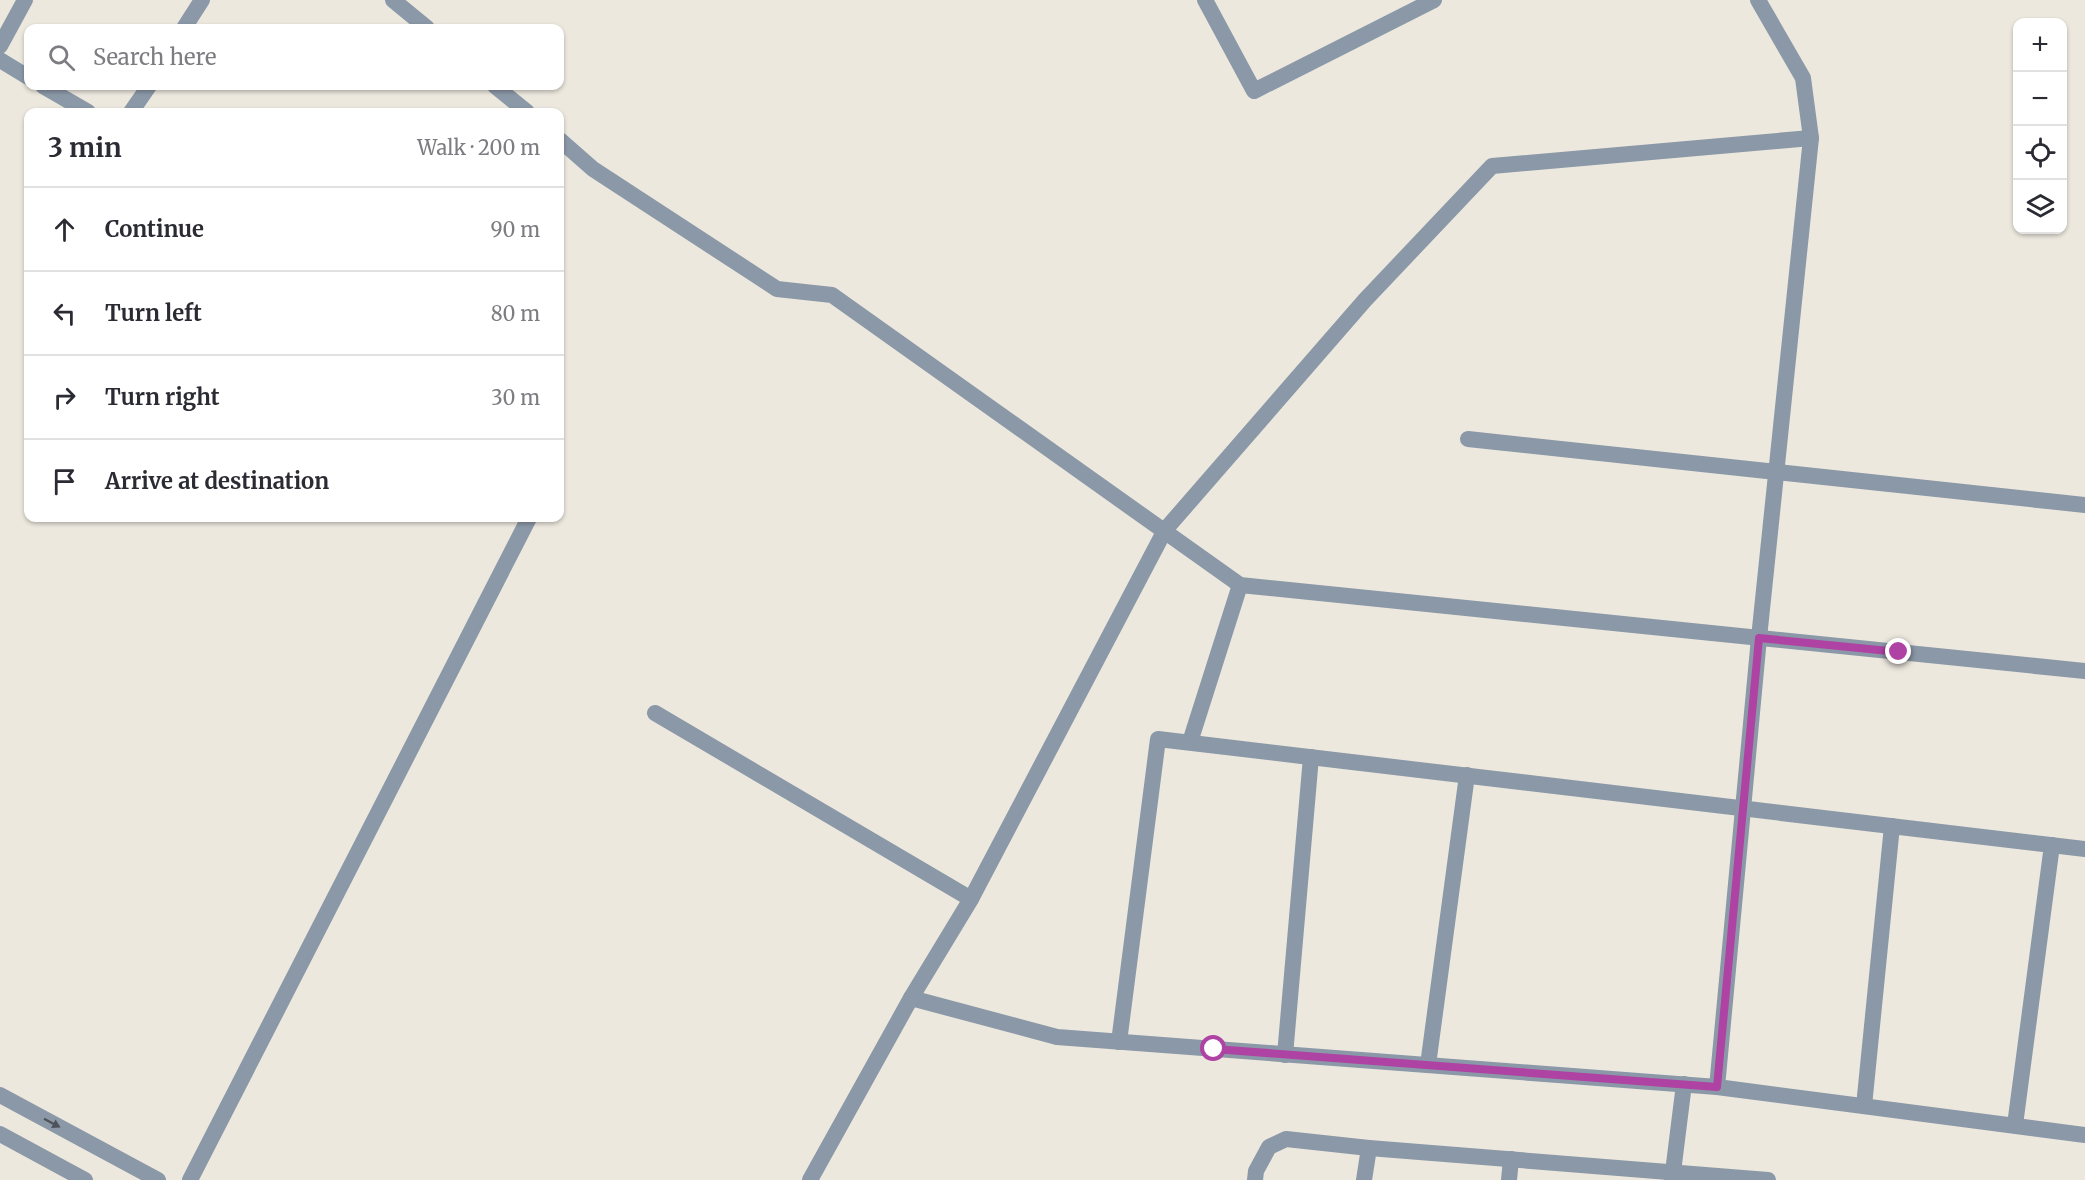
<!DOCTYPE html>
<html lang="en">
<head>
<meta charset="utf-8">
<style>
	body { margin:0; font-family:Merriweather,serif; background:#f7f7f7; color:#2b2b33 }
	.controls { position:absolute; right:18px; top:18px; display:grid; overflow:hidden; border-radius:12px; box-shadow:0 2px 4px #0004 }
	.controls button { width:54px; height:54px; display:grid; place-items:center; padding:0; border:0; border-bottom:2px solid #e1e1e2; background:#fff; color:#2b2b33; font:30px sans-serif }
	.stop { position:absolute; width:18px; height:18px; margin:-14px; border:4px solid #ae43a4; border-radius:50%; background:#fff }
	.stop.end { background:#ae43a4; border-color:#fff; box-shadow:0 2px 6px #0008 }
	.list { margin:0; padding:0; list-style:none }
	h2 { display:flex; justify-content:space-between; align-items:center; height:78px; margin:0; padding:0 24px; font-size:26px }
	h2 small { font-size:20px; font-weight:400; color:#7c7c81 }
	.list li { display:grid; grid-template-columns:39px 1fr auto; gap:18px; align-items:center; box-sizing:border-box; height:84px; padding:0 24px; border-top:2px solid #e1e1e2 }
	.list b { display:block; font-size:22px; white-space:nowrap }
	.list em { font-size:20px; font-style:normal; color:#7c7c81 }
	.icon { flex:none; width:33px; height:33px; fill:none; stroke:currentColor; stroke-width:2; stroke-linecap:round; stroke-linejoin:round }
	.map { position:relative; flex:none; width:2085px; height:1180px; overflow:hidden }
	.search { position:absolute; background:#fff; box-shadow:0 2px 4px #0004; left:24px; top:24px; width:540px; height:66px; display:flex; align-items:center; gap:15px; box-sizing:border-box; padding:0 21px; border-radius:12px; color:#7c7c81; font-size:22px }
	.panel { position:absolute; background:#fff; box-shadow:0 2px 4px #0004; left:24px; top:108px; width:540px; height:414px; border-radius:12px }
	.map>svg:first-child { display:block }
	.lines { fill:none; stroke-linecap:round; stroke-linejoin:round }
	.minor { stroke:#8b98a7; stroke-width:16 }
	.oneway { fill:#4e5359 }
	.route { stroke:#ae43a4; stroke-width:8 }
</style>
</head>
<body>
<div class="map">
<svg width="2085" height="1180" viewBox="0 0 2085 1180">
	<rect width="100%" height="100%" fill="#ece8de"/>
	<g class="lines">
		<g class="minor">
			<polyline points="393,0 427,28"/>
			<polyline points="1205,0 1254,91 1434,0"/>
			<polyline points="184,28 202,0"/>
			<polyline points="0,46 25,0"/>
			<polyline points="0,60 28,77"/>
			<polyline points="43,86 88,112"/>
			<polyline points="495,86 527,112"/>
			<polyline points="131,112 149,86"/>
			<polyline points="560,140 593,169 777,289 832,295 1240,585 2085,671"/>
			<polyline points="1468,439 2085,505"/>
			<polyline points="655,713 971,899"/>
			<polyline points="1190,742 1240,585"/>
			<polyline points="911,998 1057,1037 1717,1087 2085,1135"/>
			<polyline points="1119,1042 1158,739 2085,849"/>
			<polyline points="1285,1055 1311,757"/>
			<polyline points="1428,1065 1467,775"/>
			<polyline points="1717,1087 1759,638 1811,138 1803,78 1758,0"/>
			<polyline points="0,1095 158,1180"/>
			<polyline points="1864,1106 1892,826"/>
			<polyline points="2015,1125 2052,845"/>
			<polyline points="0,1134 85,1180"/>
			<polyline points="190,1180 529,518"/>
			<polyline points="810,1180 911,998 971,899 1165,530 1365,300 1492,166 1811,138"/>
			<polyline points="1255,1180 1256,1171 1269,1147 1286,1139 1369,1148 1768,1180"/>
			<polyline points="1364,1180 1369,1148"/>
			<polyline points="1509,1180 1511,1159"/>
			<polyline points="1672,1180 1684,1084"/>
		</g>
	</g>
	<defs><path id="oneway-solid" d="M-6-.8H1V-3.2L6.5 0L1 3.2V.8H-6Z" transform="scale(1.5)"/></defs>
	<use class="oneway" href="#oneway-solid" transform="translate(52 1123) rotate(28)"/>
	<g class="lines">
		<polyline class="route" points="1214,1049 1717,1087 1759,638 1899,652"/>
	</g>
</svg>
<div class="controls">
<button>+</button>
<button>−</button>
<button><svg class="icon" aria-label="locate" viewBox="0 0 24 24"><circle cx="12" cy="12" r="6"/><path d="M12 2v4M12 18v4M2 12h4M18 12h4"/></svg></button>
<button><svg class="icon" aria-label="layers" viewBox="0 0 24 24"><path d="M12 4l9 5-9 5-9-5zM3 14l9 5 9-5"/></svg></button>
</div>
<div class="stop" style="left:1214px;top:1049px"></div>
<div class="stop end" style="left:1899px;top:652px"></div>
<div class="search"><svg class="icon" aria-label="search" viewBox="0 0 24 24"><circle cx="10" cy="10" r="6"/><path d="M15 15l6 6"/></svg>Search here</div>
<section class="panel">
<h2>3 min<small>Walk · 200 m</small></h2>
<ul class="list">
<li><svg class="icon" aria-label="ahead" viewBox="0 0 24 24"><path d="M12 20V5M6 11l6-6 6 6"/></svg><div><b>Continue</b></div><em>90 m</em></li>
<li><svg class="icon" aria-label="left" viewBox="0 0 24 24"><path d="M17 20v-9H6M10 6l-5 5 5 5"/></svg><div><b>Turn left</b></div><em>80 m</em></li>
<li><svg class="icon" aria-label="right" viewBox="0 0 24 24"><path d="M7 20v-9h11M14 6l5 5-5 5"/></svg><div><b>Turn right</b></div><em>30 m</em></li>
<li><svg class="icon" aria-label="arrive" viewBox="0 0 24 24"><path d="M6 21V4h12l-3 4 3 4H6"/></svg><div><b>Arrive at destination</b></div></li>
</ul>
</section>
</div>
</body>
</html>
